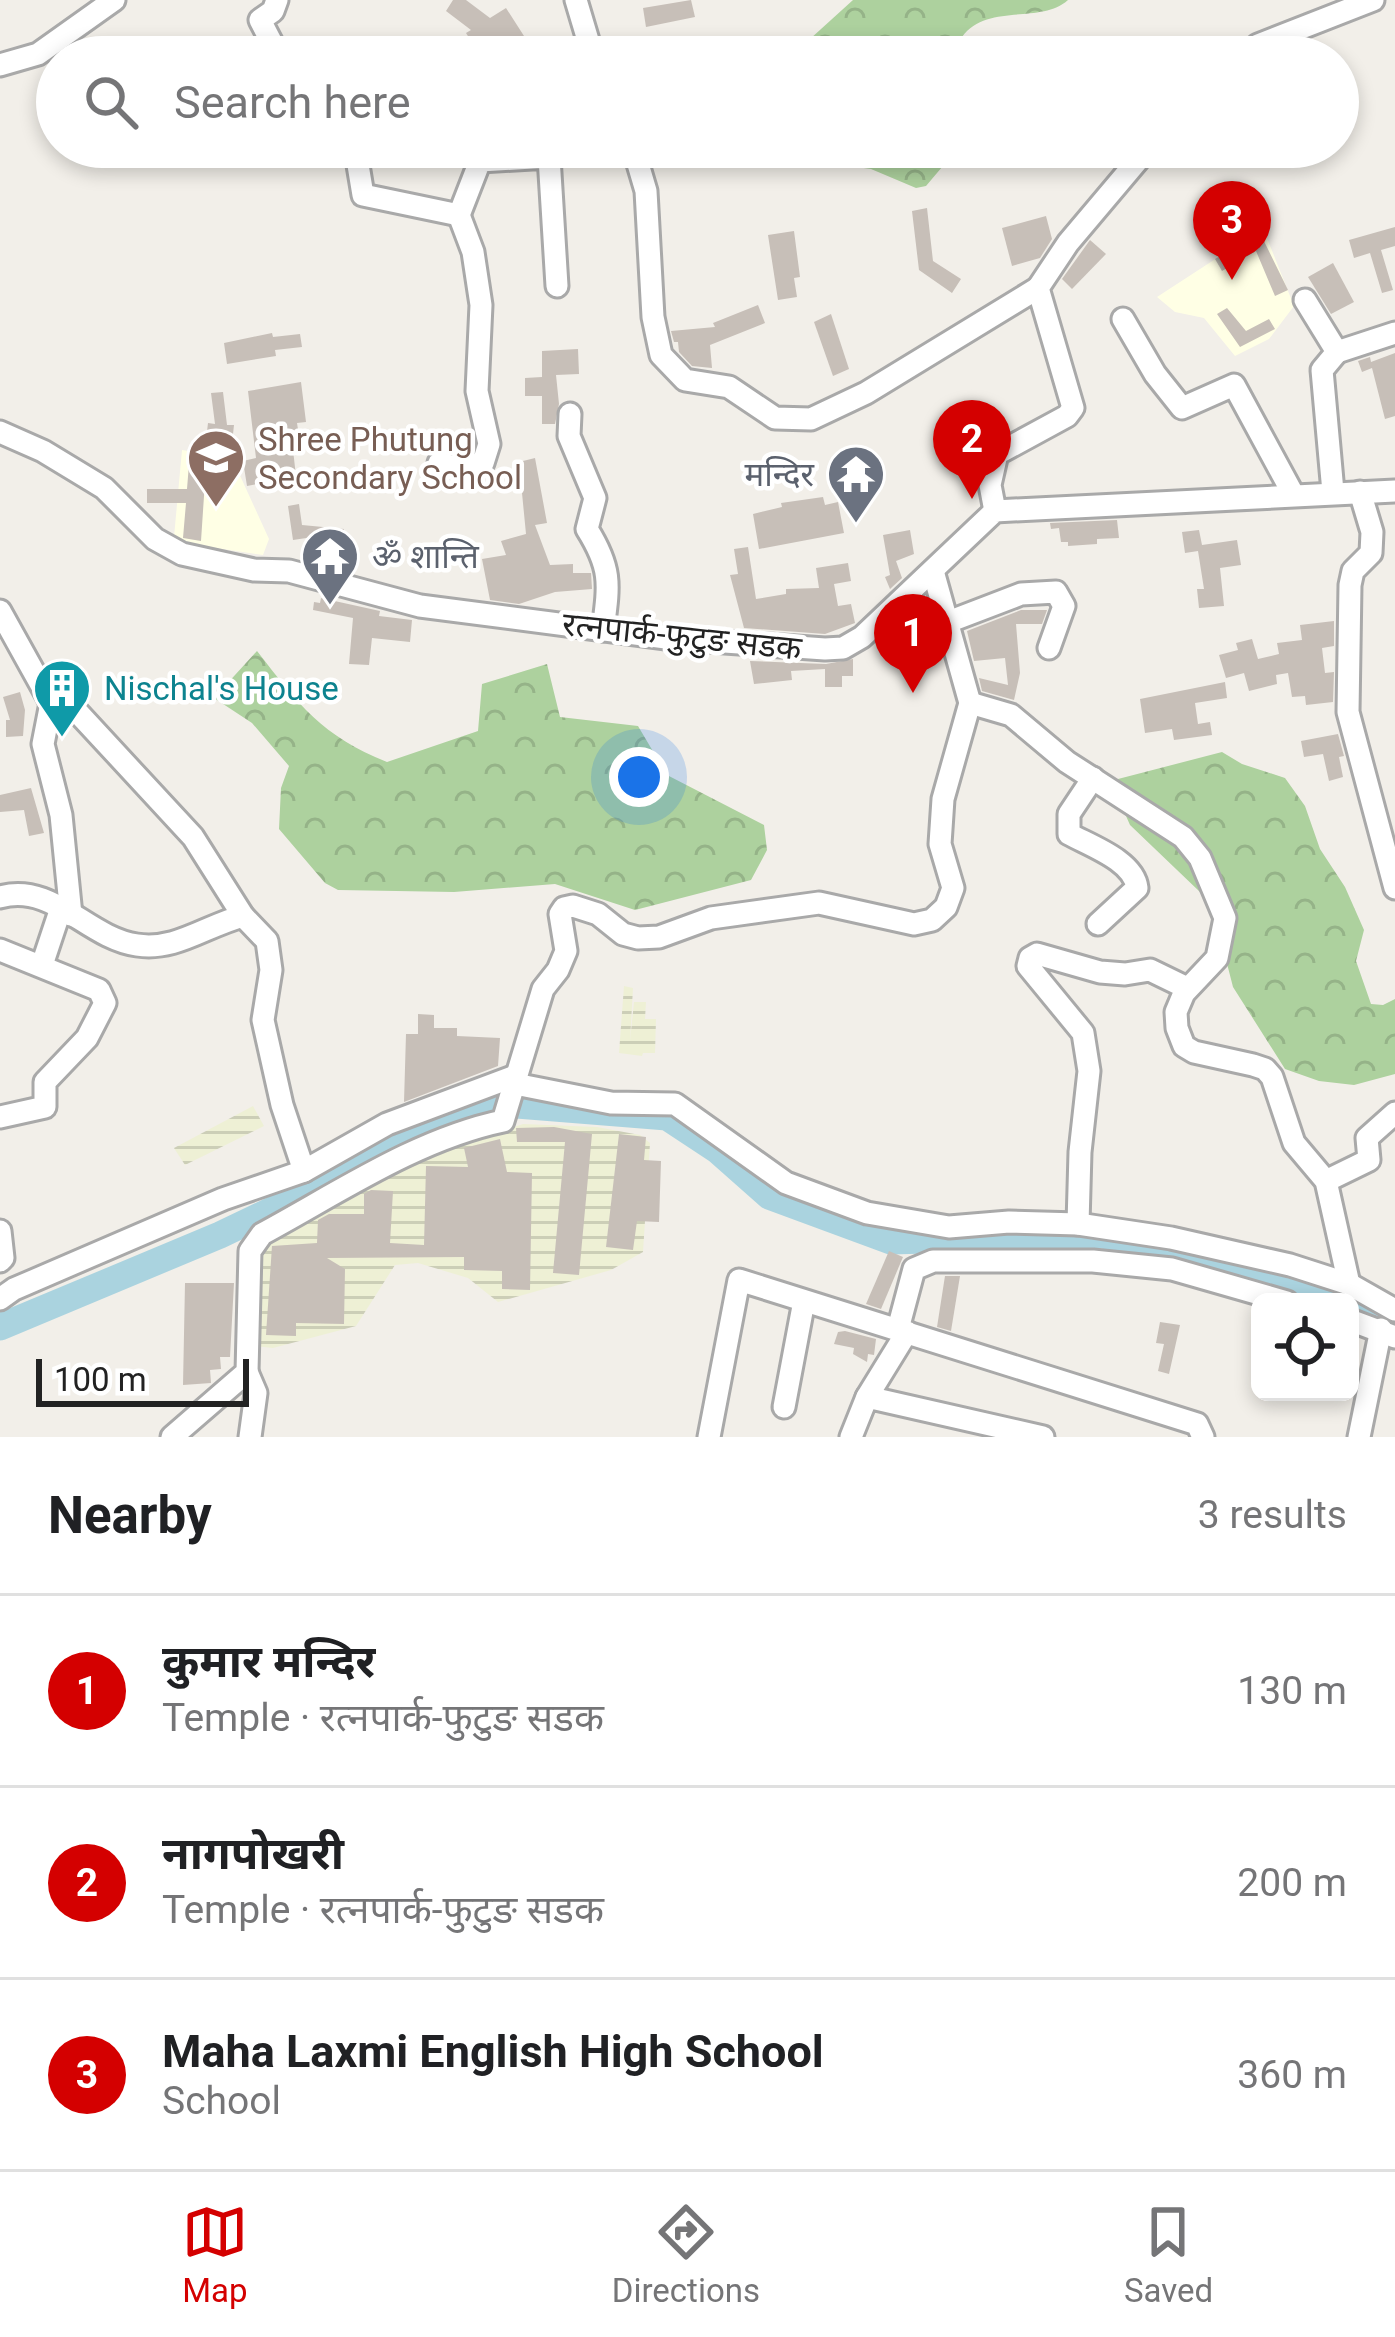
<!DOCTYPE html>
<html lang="en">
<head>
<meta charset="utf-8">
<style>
	body { margin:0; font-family:Roboto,"Noto Sans Devanagari",sans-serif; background:#f6f6f6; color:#202124 }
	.controls { position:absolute; right:36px; bottom:36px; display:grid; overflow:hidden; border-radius:18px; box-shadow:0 6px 18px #0003 }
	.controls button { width:108px; height:108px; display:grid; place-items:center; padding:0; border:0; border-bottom:3px solid #e0e0e0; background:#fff; color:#202124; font:60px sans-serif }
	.scale { position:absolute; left:36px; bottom:30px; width:213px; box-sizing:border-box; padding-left:12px; border:6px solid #222; border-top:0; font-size:33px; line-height:42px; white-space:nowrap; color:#222; -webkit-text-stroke:9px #fff; paint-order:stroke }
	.you { position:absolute; left:639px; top:777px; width:42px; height:42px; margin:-30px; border:9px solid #fff; border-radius:50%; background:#1a73e8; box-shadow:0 0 0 18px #1a73e833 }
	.badge { display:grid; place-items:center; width:78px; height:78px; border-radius:50%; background:#d40000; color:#fff; font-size:39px; font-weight:700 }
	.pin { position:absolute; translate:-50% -99px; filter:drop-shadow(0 3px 6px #0008) }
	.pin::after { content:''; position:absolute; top:63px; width:42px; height:36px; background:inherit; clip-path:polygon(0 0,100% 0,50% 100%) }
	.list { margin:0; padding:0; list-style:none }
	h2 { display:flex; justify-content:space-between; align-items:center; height:156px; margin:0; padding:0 48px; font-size:51px }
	h2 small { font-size:39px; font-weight:400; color:#757577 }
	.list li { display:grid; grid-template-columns:78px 1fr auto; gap:36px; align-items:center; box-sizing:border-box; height:192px; padding:0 48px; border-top:3px solid #e0e0e0 }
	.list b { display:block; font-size:45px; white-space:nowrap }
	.list p { margin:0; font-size:39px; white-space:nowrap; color:#757577 }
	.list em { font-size:39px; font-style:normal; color:#757577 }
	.icon { flex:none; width:66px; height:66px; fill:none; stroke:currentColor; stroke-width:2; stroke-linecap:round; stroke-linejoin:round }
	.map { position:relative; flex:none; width:1395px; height:1437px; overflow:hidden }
	.search { position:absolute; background:#fff; box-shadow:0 6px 18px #0003; left:36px; right:36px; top:36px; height:132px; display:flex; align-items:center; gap:30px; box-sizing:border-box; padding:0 42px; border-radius:66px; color:#757577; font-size:45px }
	.sheet { height:732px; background:#fff }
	nav { display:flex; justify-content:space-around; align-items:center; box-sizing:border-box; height:168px; border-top:3px solid #e0e0e0; background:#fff; font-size:33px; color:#757577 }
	nav a { display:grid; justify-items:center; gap:6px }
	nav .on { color:#d40000 }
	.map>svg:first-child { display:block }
	.education { fill:#ffffe5 }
	.farmland { fill:url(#farmland-rules) }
	.forest { fill:url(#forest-crowns) }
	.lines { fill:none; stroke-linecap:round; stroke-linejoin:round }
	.river { stroke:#aad3df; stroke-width:27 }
	.building { fill:#c7bfb8 }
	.minor-casing { stroke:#a9a9a9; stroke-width:27 }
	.minor { stroke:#fff; stroke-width:21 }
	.labels { text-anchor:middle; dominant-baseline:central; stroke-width:9; stroke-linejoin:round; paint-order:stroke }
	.education-label { font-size:33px; fill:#785e54; stroke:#fff; text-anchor:start }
	.worship-label { font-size:33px; fill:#5b616d; stroke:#fff; text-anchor:end }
	.street-label { font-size:33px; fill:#222; stroke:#fff }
	.culture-label { font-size:33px; fill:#0d838f; stroke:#fff; text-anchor:start }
</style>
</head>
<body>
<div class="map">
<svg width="1395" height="1437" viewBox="0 0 1395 1437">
	<defs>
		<pattern id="farmland-rules" width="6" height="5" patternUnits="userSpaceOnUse" patternTransform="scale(3)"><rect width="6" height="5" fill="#eef0d5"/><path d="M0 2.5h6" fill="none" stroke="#ccceb7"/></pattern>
		<pattern id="forest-crowns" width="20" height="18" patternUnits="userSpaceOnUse" patternTransform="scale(3)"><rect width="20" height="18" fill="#add19e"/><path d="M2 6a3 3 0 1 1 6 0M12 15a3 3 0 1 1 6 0" fill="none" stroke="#95b388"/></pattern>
	</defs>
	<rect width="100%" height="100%" fill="#f2efe9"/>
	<g class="education">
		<polygon points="1263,228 1294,306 1269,339 1235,356 1204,318 1175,312 1157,297"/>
		<polygon points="182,450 232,458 269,539 263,555 196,545 174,537"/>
	</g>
	<g class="farmland">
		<polygon points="624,986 633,988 630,1041 634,1002 646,1002 645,1019 656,1019 655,1053 643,1053 642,1056 619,1053"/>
		<polygon points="253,1106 264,1126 185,1165 174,1148"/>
		<polygon points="523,1124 597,1127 640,1135 650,1143 643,1252 611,1270 498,1302 468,1278 418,1263 395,1265 356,1326 273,1348 254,1346 257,1253 267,1241 301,1220 429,1156"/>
	</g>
	<g class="forest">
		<path d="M 853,0 L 1068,0 C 1040,25 987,2 962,37 L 964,57 L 800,57 L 810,39 Z"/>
		<polygon points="795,147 959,147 926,186 916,188 871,169 813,161"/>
		<path d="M 257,651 C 299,705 322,736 387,762 L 478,731 L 482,684 L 547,664 L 560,717 L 638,726 L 667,775 L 764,825 L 767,850 L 751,880 L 635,910 L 555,884 L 454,892 L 338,890 L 325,883 L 279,829 L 281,788 L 289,766 L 252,723 L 214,698 Z"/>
		<polygon points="1222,752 1242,764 1285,778 1305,806 1320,849 1345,887 1364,930 1356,961 1371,1004 1383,1005 1395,999 1395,1074 1354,1085 1319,1081 1285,1069 1233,987 1214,913 1200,892 1130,825 1115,791 1118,779"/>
	</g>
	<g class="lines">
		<polyline class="river" points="0,1327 220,1235 310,1192 360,1150 517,1105 667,1117 717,1150 769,1196 891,1241 1102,1235 1338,1293 1362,1310 1395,1325"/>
	</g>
	<g class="building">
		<polygon points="453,0 466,0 490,18 506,8 524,36 504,57 481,57 466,33 471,30 446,11"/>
		<polygon points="691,0 695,17 646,27 643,8"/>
		<polygon points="927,208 933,261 961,279 952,293 919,270 912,211"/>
		<polygon points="1046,216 1052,239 1040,258 1012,266 1002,228"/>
		<polygon points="1395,227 1395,246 1381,250 1393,290 1382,293 1370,253 1354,258 1349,240"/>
		<polygon points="794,231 800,277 794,278 797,297 778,300 768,235"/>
		<polygon points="1260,233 1288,290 1275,296 1256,251 1222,271 1215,259"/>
		<polygon points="1090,240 1106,254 1072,289 1062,279"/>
		<polygon points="1333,263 1354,302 1331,314 1308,277"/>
		<polygon points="758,305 765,323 710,345 712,368 692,366 679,352 678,342 674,342 671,331 715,327 713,323"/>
		<polygon points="1227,308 1246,331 1269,319 1275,329 1240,347 1217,314"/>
		<polygon points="831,314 849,369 833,376 814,322"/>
		<polygon points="272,333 273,337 300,334 302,347 275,350 276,356 227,364 224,343"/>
		<polygon points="578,349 579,374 556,375 559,404 555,424 542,424 542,396 525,396 525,378 542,377 542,351"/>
		<polygon points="1395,353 1395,416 1385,419 1372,368 1362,372 1358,361 1370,357 1371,362"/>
		<polygon points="301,382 306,422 297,423 301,449 293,450 296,476 247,486 243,461 256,458 248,391"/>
		<polygon points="223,392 227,425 234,425 232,443 206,440 208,423 215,424 211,393"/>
		<polygon points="535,458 547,523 535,525 550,565 573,564 573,573 591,573 592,589 555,592 519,604 490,600 482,559 506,555 501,541 526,534 519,462"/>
		<polygon points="189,464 228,469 227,483 205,481 201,541 183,538 186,503 147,503 147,489 187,489"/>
		<polygon points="823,497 825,505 838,502 844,533 759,549 753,514 782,507 781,503"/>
		<polygon points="299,504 302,525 344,529 342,551 312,548 313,537 293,540 288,506"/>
		<polygon points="1117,520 1119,538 1097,539 1097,544 1068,546 1068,542 1061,542 1059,528 1051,529 1050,523"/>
		<polygon points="910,530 914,554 896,561 902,578 890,589 885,577 890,575 883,535"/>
		<polygon points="1199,530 1202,545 1237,540 1241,565 1220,568 1224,606 1199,608 1197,589 1204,589 1198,551 1185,553 1182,532"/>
		<polygon points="748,547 756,599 786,594 786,589 819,588 816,568 848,563 851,581 834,584 838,606 851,604 855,623 825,634 744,628 730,575 738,574 734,549"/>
		<polygon points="321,598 380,611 379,616 412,620 410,642 372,638 369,665 349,664 353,618 313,610 314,602 320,603"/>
		<polygon points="1021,610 1047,610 1042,624 1016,624 1020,673 1014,700 982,691 979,678 1008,685 1005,658 974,661 967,631"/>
		<polygon points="1334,621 1334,646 1322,648 1325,673 1334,672 1333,702 1306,705 1305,696 1292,697 1288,673 1276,675 1277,684 1249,691 1244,673 1226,678 1219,655 1238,650 1236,643 1252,639 1258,659 1279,654 1277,643 1302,640 1300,625"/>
		<polygon points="853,659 853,676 842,676 842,687 825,687 825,669 791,671 792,680 754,684 750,661 826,664"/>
		<polygon points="1225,682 1227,698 1195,703 1198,724 1210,722 1212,735 1174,740 1172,729 1145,733 1140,699"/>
		<polygon points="20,692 25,710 23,736 6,737 6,720 10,720 3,697"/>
		<polygon points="1338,734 1344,756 1339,757 1343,777 1329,781 1323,754 1304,757 1301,741"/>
		<polygon points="31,788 44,833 29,836 24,810 0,812 0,795"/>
		<polygon points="418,1014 434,1015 434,1028 457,1028 457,1036 500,1038 498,1066 404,1102 406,1034 418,1034"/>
		<polygon points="554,1127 592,1134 579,1275 553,1273 565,1142 517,1142 516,1128"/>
		<polygon points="619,1134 646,1137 644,1160 661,1161 659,1222 637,1221 633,1250 606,1247"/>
		<polygon points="500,1139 507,1172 532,1173 530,1290 502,1289 502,1271 464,1270 464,1257 327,1258 345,1269 344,1324 296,1323 296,1336 266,1335 272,1246 317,1243 318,1220 329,1214 364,1214 364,1194 371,1190 393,1191 390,1243 424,1245 426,1166 468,1167 464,1148"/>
		<polygon points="889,1251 903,1257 881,1309 866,1304"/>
		<polygon points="945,1276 960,1276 951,1331 937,1327"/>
		<polygon points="185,1283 234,1283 230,1357 220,1357 221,1369 210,1370 211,1383 183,1385"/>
		<polygon points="1160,1322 1180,1325 1169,1374 1158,1371 1164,1344 1156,1343"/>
		<polygon points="845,1331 876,1339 874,1355 868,1354 867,1362 853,1354 854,1348 834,1344 838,1332"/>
	</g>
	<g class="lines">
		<defs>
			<g id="minor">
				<polyline points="576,0 593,57"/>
				<polyline points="268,57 274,47 260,20 273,11 277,0"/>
				<polyline points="1244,57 1258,45 1373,0"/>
				<polyline points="0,65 38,54 114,0"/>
				<polyline points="355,147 363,195 459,215 480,161 549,157 557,286"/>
				<polyline points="633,147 646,191 653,317 661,355 685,380 729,387 775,418 811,419 866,393 1038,288"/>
				<polyline points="1305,300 1337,352 1322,370 1333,492"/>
				<polyline points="1123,319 1155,374 1182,408 1234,385 1293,494"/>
				<polyline points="1337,352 1395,333"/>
				<path d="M 570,414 L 569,436 L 595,498 L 587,529 C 612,569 609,584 603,630"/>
				<polyline points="0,432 43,451 104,488 155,539 182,554 254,570 289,571 420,606 666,638 825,649 843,648 862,637 995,511 1395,491"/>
				<polyline points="439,463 458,468 483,463 489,444 477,391 481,305 473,252 459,215"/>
				<polyline points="1360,492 1372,532 1371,553 1353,571 1350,585 1348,712 1395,888"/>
				<polyline points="995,511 990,485 997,454 1067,416 1073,408 1038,288 1068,243 1149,147"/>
				<polyline points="0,611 51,703 69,703 193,837 243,916 267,941 271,970 263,1020 282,1105 304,1171"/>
				<polyline points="948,622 1021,594 1056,592 1064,606 1049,648"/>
				<polyline points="51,703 43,744 61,815 71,915"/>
				<polyline points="970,703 1011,715 1067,762 1183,837 1200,858 1225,918 1217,958 1184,993 1176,1012 1177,1028 1184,1046 1194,1052 1253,1065 1265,1069 1272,1077 1294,1143 1326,1181 1349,1284"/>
				<path d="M 1093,778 L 1069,814 L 1069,834 C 1091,846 1134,861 1137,888 L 1098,924"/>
				<path d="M 0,897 C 53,882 87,938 137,945 C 176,951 205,926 243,916"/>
				<polyline points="0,950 99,990 105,1003 87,1038 45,1082 45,1107 0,1117"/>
				<polyline points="42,965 61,908"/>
				<polyline points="515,1084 611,1103 675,1104 786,1183 867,1213 949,1227 1009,1222 1078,1224 1171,1238 1290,1265 1349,1284 1395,1310"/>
				<polyline points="1326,1181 1369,1160 1367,1138 1395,1113"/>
				<polyline points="1078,1224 1080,1152 1089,1071 1083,1033 1028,966 1030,958 1037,954 1100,972 1125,974 1150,970 1187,988"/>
				<polyline points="0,1231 3,1258 0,1261"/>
				<polyline points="0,1299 14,1289 223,1199 304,1171 387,1124 515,1076"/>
				<polyline points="1350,1320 1395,1337"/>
				<polyline points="898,1329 914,1269 933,1261 1093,1261 1172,1269 1287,1302"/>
				<polyline points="247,1372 256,1393 250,1437"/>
				<polyline points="867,1397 907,1332"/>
				<polyline points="784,1407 804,1301"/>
				<path d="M 172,1437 L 247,1372 L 250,1251 L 262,1234 C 338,1193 417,1139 503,1121 L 543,989 L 558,970 L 566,951 L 560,914 L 564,908 L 573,906 L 598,914 L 623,934 L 638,938 L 659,937 L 711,918 L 819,903 L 914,924 L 932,920 L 946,907 L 953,888 L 940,844 L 943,799 L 970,703 L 933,571"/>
				<polyline points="709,1437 739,1280 1197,1424 1203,1437"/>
				<polyline points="851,1437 867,1397 1043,1437"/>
				<polyline points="1359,1437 1381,1329"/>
			</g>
		</defs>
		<use href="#minor" class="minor-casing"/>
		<use href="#minor" class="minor"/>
	</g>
	<defs>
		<symbol id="school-pin" viewBox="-11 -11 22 30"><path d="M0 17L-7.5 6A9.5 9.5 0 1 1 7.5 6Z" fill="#8d6e63" stroke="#fff"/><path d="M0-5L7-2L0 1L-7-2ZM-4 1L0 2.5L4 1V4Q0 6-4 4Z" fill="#fff"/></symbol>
		<symbol id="temple-pin" viewBox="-11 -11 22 30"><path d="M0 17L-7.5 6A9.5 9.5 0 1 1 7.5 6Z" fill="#6b7280" stroke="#fff"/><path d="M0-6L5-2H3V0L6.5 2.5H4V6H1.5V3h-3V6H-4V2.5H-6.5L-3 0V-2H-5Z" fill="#fff"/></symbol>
		<symbol id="building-pin" viewBox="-11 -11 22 30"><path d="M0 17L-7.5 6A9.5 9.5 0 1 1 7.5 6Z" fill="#0f9aa8" stroke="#fff"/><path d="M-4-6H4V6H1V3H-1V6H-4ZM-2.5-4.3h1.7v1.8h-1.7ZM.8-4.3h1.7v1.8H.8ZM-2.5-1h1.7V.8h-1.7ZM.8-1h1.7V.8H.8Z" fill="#fff"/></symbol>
	</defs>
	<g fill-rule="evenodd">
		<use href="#school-pin" x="183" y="425" width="66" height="90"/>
		<use href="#temple-pin" x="823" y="441" width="66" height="90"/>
		<use href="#temple-pin" x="297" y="523" width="66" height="90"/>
		<use href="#building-pin" x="29" y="655" width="66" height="90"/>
	</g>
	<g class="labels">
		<g class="education-label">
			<text x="258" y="439">Shree Phutung<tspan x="258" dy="38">Secondary School</tspan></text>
		</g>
		<g class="worship-label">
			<text x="814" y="474">मन्दिर</text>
			<text x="372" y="556" text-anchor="start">ॐ शान्ति</text>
		</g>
		<g class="street-label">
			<text transform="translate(682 636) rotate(6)">रत्नपार्क-फुटुङ सडक</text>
		</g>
		<g class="culture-label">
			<text x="104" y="688">Nischal's House</text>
		</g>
	</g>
</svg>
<div class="controls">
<button><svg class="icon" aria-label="locate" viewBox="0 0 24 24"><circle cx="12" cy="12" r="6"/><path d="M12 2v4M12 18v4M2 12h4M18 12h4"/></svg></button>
</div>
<div class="scale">100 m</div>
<div class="you"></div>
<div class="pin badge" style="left:913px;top:693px">1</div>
<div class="pin badge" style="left:972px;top:499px">2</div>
<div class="pin badge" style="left:1232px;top:280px">3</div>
<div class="search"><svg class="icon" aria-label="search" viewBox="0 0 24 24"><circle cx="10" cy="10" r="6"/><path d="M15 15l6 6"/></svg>Search here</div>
</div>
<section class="sheet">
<h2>Nearby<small>3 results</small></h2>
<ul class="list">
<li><span class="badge">1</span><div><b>कुमार मन्दिर</b><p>Temple · रत्नपार्क-फुटुङ सडक</p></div><em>130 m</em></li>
<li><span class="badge">2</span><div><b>नागपोखरी</b><p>Temple · रत्नपार्क-फुटुङ सडक</p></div><em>200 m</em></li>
<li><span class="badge">3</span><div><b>Maha Laxmi English High School</b><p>School</p></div><em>360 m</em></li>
</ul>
</section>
<nav>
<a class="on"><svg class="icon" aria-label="map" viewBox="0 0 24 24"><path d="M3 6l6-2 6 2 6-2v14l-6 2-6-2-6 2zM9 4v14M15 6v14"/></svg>Map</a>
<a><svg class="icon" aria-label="directions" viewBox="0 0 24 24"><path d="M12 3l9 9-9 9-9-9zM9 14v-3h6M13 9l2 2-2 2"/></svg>Directions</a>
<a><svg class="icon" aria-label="saved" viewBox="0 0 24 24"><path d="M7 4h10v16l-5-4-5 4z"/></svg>Saved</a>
</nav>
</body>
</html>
